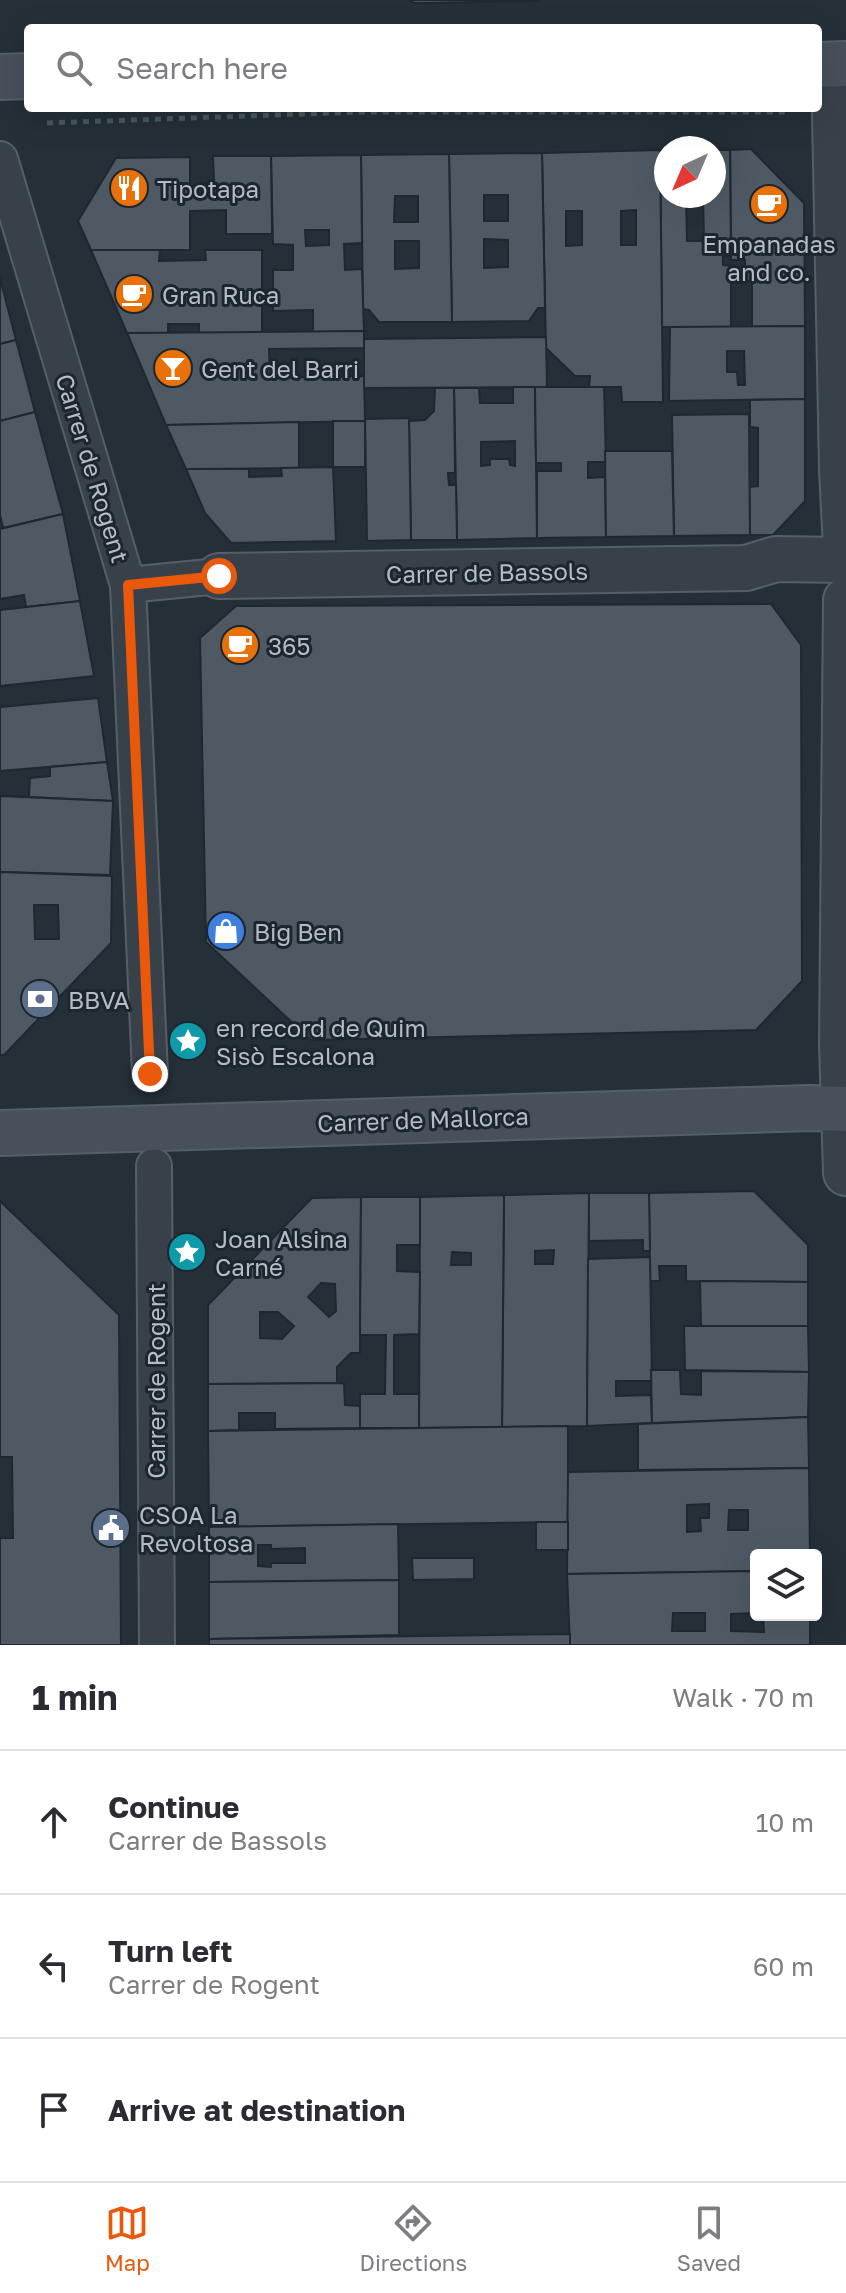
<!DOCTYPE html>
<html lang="en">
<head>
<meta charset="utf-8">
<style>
	body { margin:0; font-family:"Golos Text",sans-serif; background:#f2f2f3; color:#2b2b33 }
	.controls { position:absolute; right:24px; bottom:24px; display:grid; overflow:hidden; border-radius:8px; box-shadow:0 8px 32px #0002 }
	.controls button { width:72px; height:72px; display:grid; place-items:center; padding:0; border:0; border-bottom:2px solid #e1e1e2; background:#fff; color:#2b2b33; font:40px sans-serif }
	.compass { position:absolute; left:654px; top:136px; width:72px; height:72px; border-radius:50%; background:#fff; box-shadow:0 8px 32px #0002; rotate:224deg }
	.stop { position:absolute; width:24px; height:24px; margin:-18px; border:6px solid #ea580c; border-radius:50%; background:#fff }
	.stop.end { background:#ea580c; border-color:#fff; box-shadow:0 2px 8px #0008 }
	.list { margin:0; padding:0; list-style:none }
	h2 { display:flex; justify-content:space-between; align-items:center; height:104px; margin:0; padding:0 32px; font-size:34px }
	h2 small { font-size:26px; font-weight:400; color:#7c7c81 }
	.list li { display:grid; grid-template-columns:52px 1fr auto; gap:24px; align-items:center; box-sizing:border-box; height:144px; padding:0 32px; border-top:2px solid #e1e1e2 }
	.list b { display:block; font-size:30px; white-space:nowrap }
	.list p { margin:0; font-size:26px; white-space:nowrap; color:#7c7c81 }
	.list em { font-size:26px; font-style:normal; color:#7c7c81 }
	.icon { flex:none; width:44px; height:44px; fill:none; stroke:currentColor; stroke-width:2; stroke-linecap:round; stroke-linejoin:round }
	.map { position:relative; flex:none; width:846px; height:1645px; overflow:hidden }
	.search { position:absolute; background:#fff; box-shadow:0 8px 32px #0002; left:24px; right:24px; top:24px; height:88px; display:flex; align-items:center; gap:20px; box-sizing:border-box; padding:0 28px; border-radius:8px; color:#7c7c81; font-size:30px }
	.sheet { height:536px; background:#fff }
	nav { display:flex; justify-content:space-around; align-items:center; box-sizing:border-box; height:112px; border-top:2px solid #e1e1e2; background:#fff; font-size:22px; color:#7c7c81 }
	nav a { display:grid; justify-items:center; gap:4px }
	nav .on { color:#ea580c }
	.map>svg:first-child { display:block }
	.building { fill:#4e5964; stroke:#1f2830; stroke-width:2; fill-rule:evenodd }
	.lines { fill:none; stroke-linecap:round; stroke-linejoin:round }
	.pedestrian-casing { stroke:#565f67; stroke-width:38 }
	.minor-casing { stroke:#565f67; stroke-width:48 }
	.secondary-casing { stroke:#565f67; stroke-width:48 }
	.path { stroke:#465859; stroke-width:5; stroke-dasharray:6 6; stroke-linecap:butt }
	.pedestrian { stroke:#384149; stroke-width:34 }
	.minor { stroke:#384149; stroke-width:44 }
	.secondary { stroke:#47505b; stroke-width:44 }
	.route { stroke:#ea580c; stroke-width:10 }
	.labels { text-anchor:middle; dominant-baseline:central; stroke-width:6; stroke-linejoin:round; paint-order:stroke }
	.poi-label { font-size:24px; fill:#b4bcc5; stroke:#1d262e; text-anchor:start }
	.street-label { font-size:24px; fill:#b4bcc5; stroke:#1d262e }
</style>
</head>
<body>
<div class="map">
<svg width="846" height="1645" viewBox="0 0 846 1645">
	<rect width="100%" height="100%" fill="#252f38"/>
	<g class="building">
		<polygon points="408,0 539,0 539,1 415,3"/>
		<polygon points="751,149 804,203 805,326 752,327 752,281 745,281 745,260 731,260 730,150"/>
		<polygon points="660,150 666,150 666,196 686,196 687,241 704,241 703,196 714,196 714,150 730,150 731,256 723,256 723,265 731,266 731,327 662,327"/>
		<path d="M 660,150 L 663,402 L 622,402 L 621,387 L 589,387 L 590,376 L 575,376 L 546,348 L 542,153 ZM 636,210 L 636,245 L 621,245 L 621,211 ZM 566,211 L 582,211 L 582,245 L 566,246 Z"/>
		<path d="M 542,153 L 545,308 L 538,308 L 529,321 L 452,322 L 449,154 ZM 484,195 L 508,195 L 508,221 L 484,221 ZM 484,239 L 508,240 L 508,267 L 484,268 Z"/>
		<path d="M 449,154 L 452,322 L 379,322 L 369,310 L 363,309 L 361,155 ZM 395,196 L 418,196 L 418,222 L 394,222 ZM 395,241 L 419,241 L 419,268 L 395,269 Z"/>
		<path d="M 361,155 L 362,243 L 344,244 L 345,270 L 362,269 L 364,331 L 313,332 L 313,310 L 273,311 L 273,270 L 293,270 L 293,245 L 273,244 L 271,156 ZM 305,230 L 329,230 L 329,245 L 306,246 Z"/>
		<polygon points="213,156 271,156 272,234 226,234 226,210 190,211 190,250 91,250 78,221 116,158 190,157 190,194 207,193 214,182"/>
		<polygon points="91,250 160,250 159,261 206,260 205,250 262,250 262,333 199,333 199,324 168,324 168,334 127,333"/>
		<polygon points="0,278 16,340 0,344"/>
		<path d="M 805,326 L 805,399 L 669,401 L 670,327 ZM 727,351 L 744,351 L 745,385 L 738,385 L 737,372 L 727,372 Z"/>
		<polygon points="364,331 364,348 269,349 270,378 364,376 365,421 166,425 127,333"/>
		<polygon points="546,337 547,387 364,388 364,339"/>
		<polygon points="16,340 35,412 0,421 0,344"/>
		<path d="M 513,387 L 535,387 L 537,538 L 457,540 L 454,388 L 479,388 L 480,403 L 513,403 ZM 515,441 L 515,466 L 510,465 L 509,459 L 490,459 L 490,465 L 481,466 L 481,442 Z"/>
		<polygon points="535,387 604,387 606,462 588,462 588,478 605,477 606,537 537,538 537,471 561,471 561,463 536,463"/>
		<polygon points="435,388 454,388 455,473 448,473 449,485 456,485 457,540 411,540 409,421 425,420 434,411"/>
		<polygon points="805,399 805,501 773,535 750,535 749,487 758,486 758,428 750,427 750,400"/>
		<polygon points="35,412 63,514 3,528 0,515 0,421"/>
		<polygon points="749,414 750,535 674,536 672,415"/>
		<polygon points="409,418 411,540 367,541 365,419"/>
		<rect x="333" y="421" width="32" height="46"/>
		<polygon points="299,422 299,468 186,469 166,425"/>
		<polygon points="605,451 672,451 674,536 606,537"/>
		<polygon points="333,467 336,541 231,543 205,513 186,469 249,469 249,477 282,476 281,468"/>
		<polygon points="63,514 80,601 26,607 24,595 0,599 0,529"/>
		<polygon points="80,601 94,676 0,686 0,610"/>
		<polygon points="771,604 801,645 802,981 756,1030 311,1040 206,942 200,638 236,606"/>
		<polygon points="98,698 107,762 0,771 0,707"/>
		<polygon points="107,762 113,801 29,797 30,778 50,776 50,767"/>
		<polygon points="0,796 113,801 110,875 0,872"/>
		<path d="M 0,872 L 112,876 L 111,943 L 4,1055 L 0,1055 ZM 34,905 L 58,905 L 59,939 L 35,939 Z"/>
		<polygon points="754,1191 808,1245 808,1282 686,1281 686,1266 659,1266 660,1281 650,1281 649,1193"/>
		<path d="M 589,1193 L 587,1426 L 502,1427 L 504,1195 ZM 554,1250 L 553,1264 L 535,1264 L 535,1251 Z"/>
		<polygon points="589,1193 649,1193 650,1251 643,1251 643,1240 589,1241"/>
		<path d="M 504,1195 L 502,1427 L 419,1428 L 420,1197 ZM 452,1252 L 471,1253 L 471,1265 L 451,1265 Z"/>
		<path d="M 361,1197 L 360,1353 L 351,1353 L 337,1367 L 337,1383 L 208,1384 L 208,1305 L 312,1198 ZM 321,1283 L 335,1284 L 336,1311 L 329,1317 L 308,1297 ZM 260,1312 L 278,1312 L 294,1326 L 282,1339 L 260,1338 Z"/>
		<polygon points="361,1197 420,1197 420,1245 397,1245 397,1271 420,1272 419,1334 394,1335 394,1394 419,1394 419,1428 360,1428 360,1394 385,1394 386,1335 360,1335"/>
		<polygon points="0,1201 119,1315 121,1645 0,1645 0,1538 13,1538 12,1457 0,1457"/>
		<polygon points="650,1257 652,1381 616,1381 616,1396 651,1395 652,1423 587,1426 588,1259"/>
		<polygon points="700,1281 808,1282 808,1326 701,1326"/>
		<polygon points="684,1326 808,1326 809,1372 685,1370"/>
		<polygon points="651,1370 680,1370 681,1394 701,1395 701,1371 809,1372 808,1417 652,1423"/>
		<polygon points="344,1383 345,1405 360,1406 360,1428 275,1429 275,1413 239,1413 239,1430 208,1431 208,1384"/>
		<polygon points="808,1417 809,1468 638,1470 638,1424"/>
		<polygon points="568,1426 568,1522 209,1527 208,1431"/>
		<path d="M 809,1468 L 810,1555 L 756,1555 L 756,1571 L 567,1574 L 568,1472 ZM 709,1504 L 709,1518 L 700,1518 L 701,1531 L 687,1532 L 687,1505 ZM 729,1510 L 748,1510 L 748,1530 L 728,1530 Z"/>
		<rect x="536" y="1522" width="32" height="28"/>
		<path d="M 398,1524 L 399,1580 L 209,1582 L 209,1527 ZM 258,1545 L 271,1545 L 271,1549 L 305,1548 L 305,1563 L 271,1563 L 271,1567 L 258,1566 Z"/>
		<polygon points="412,1558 474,1558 474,1579 413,1580"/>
		<path d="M 756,1571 L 756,1613 L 731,1614 L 731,1631 L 764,1632 L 763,1615 L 810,1615 L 810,1645 L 570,1645 L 567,1574 ZM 673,1613 L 705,1613 L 705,1631 L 672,1631 Z"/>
		<polygon points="399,1580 399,1635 209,1639 209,1582"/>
		<polygon points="570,1634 570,1645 209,1645 209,1639"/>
	</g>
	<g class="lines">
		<defs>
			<g id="pedestrian">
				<polyline points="0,159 128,585 150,1074"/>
				<polyline points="128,585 219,576"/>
				<polyline points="154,1166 157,1645"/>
			</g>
			<g id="minor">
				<polyline points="834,65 842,469 846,549"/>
				<polyline points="219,576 746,568 776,559 846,560"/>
				<polyline points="846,600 842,1045 846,1173"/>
			</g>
			<g id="secondary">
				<polyline points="818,65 846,64"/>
				<polyline points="0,77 28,76"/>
				<polyline points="0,1133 809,1108 846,1109"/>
			</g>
		</defs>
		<use href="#pedestrian" class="pedestrian-casing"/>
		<use href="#minor" class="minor-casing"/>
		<use href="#secondary" class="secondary-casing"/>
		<polyline class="path" points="47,123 360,112 785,112"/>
		<use href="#pedestrian" class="pedestrian"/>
		<use href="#minor" class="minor"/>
		<use href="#secondary" class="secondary"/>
	</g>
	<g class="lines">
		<polyline class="route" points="150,1074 128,585 219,576"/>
	</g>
	<defs>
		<symbol id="restaurant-disc" viewBox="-11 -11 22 22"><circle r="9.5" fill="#e8710a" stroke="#1d262e"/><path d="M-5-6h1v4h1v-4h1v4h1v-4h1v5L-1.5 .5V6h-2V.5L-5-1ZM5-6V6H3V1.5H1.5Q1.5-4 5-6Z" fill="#fff"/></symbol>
		<symbol id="cafe-disc" viewBox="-11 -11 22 22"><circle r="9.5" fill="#e8710a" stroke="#1d262e"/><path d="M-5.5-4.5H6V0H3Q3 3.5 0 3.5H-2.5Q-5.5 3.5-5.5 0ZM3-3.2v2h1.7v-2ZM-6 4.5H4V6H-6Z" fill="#fff"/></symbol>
		<symbol id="bar-disc" viewBox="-11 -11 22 22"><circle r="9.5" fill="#e8710a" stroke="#1d262e"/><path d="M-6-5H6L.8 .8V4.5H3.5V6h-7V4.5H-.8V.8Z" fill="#fff"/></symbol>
		<symbol id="shop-disc" viewBox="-11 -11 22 22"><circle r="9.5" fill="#3f7fe0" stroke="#1d262e"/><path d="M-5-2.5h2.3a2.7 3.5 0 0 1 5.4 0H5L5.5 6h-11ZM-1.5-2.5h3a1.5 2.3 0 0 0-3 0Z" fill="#fff"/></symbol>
		<symbol id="bank-disc" viewBox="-11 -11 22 22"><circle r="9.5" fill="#5c6f8a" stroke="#1d262e"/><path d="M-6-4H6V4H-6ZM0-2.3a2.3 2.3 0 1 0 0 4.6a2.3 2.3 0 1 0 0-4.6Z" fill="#fff"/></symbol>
		<symbol id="sight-disc" viewBox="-11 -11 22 22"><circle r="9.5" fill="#0f9aa8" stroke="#1d262e"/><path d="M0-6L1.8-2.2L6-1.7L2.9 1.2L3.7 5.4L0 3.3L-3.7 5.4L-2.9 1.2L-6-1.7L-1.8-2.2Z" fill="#fff"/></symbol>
		<symbol id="civic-disc" viewBox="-11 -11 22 22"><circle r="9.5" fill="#5c6f8a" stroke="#1d262e"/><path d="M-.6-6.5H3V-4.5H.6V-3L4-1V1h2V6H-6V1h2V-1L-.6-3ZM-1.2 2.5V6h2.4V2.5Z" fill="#fff"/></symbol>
	</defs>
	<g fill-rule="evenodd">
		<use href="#restaurant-disc" x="107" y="166" width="44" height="44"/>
		<use href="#cafe-disc" x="747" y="182" width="44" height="44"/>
		<use href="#cafe-disc" x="112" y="272" width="44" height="44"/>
		<use href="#bar-disc" x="151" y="346" width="44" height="44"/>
		<use href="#cafe-disc" x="218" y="623" width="44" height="44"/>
		<use href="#shop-disc" x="204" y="909" width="44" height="44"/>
		<use href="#bank-disc" x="18" y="977" width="44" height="44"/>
		<use href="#sight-disc" x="166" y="1019" width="44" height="44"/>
		<use href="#sight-disc" x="165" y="1230" width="44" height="44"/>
		<use href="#civic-disc" x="89" y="1506" width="44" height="44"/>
	</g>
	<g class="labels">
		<g class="poi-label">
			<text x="157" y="188">Tipotapa</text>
			<text x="769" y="243" text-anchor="middle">Empanadas<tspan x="769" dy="28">and co.</tspan></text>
			<text x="162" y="294">Gran Ruca</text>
			<text x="201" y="368">Gent del Barri</text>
			<text x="268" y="645">365</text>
			<text x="254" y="931">Big Ben</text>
			<text x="68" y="999">BBVA</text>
			<text x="216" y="1027">en record de Quim<tspan x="216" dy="28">Sisò Escalona</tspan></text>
			<text x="215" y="1238">Joan Alsina<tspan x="215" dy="28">Carné</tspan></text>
			<text x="139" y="1514">CSOA La<tspan x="139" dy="28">Revoltosa</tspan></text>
		</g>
		<g class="street-label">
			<text transform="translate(93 468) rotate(73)">Carrer de Rogent</text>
			<text transform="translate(487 572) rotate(-1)">Carrer de Bassols</text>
			<text transform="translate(423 1119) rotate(-2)">Carrer de Mallorca</text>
			<text transform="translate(155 1381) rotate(-90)">Carrer de Rogent</text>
		</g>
	</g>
</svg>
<div class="controls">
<button><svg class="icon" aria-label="layers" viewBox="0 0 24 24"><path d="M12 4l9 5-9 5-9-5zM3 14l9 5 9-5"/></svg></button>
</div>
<svg class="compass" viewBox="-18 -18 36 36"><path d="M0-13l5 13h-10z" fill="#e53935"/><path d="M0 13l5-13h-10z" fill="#7c7c81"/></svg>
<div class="stop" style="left:219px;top:576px"></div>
<div class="stop end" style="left:150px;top:1074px"></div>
<div class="search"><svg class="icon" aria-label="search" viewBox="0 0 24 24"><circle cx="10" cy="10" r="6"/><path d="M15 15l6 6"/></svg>Search here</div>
</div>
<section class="sheet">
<h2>1 min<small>Walk · 70 m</small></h2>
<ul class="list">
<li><svg class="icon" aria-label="ahead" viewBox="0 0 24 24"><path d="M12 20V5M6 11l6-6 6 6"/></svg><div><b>Continue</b><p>Carrer de Bassols</p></div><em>10 m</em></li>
<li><svg class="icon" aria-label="left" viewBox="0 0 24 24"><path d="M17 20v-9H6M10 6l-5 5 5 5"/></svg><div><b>Turn left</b><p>Carrer de Rogent</p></div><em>60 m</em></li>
<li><svg class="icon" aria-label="arrive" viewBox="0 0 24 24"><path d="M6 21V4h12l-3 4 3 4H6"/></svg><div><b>Arrive at destination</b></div></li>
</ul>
</section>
<nav>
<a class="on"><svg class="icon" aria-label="map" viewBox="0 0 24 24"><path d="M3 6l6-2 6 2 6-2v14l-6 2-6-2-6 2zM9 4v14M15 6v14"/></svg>Map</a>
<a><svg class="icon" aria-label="directions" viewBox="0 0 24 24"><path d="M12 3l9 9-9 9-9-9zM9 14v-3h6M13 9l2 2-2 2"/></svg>Directions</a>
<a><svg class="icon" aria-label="saved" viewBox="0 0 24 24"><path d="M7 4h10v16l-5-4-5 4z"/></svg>Saved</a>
</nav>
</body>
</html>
